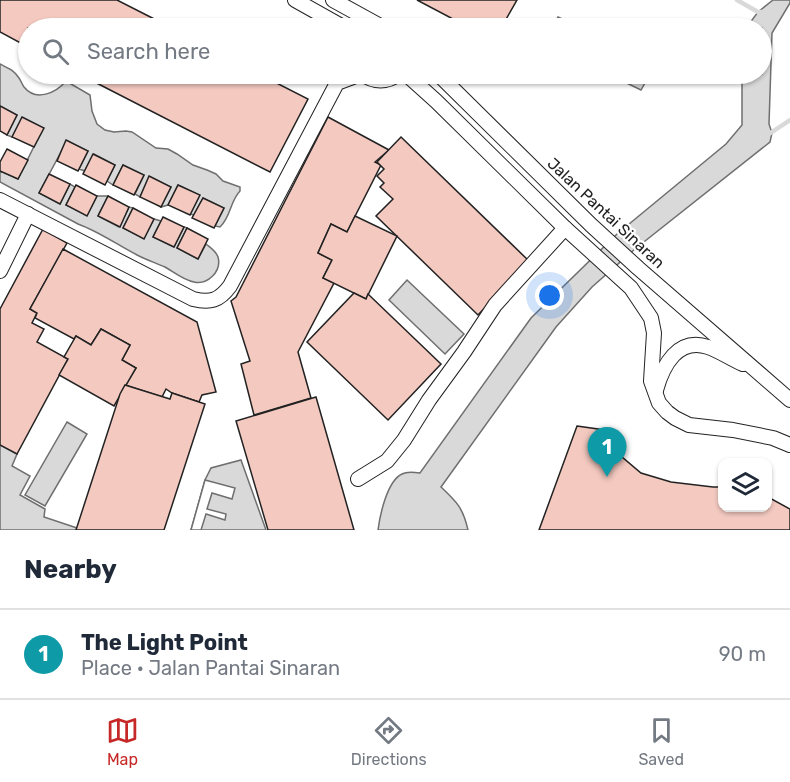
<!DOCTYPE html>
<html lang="en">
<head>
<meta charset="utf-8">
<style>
	body { margin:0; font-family:Rubik,sans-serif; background:#f6f6f7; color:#1f2937 }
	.controls { position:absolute; right:18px; bottom:18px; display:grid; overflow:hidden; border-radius:12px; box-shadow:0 2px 4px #0004 }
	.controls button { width:54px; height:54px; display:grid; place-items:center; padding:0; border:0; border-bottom:2px solid #e0e1e3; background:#fff; color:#1f2937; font:30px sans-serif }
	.you { position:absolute; left:550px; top:296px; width:21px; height:21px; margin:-15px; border:4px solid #fff; border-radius:50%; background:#1a73e8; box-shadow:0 0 0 9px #1a73e833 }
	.badge { display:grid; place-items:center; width:39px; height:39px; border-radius:50%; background:#c62828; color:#fff; font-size:20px; font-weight:700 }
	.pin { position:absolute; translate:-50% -50px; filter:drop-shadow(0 2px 3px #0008) }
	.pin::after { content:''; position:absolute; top:32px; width:21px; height:18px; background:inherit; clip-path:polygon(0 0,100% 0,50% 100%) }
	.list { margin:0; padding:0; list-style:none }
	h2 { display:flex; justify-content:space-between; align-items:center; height:78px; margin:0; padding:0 24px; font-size:26px }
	h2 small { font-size:20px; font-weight:400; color:#747a83 }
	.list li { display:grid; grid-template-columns:39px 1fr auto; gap:18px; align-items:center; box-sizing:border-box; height:90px; padding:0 24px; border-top:2px solid #e0e1e3 }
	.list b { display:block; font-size:22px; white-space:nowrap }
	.list p { margin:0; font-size:20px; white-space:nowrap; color:#747a83 }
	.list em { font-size:20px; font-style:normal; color:#747a83 }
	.icon { flex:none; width:33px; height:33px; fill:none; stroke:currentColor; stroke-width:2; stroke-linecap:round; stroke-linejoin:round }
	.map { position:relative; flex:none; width:790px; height:530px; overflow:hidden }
	.search { position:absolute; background:#fff; box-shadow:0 2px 4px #0004; left:18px; right:18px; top:18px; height:66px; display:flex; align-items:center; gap:15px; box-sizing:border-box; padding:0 21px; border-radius:33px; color:#747a83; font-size:22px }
	.sheet { height:168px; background:#fff }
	nav { display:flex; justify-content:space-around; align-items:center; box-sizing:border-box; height:84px; border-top:2px solid #e0e1e3; background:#fff; font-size:16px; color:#747a83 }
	nav a { display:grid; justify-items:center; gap:3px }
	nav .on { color:#c62828 }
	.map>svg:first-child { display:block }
	.water { fill:#d9d9d9; stroke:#6f6f6f; stroke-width:1.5 }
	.pier { fill:#fff; stroke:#6f6f6f; stroke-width:1.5 }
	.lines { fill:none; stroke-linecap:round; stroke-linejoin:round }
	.stream { stroke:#d9d9d9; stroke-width:4.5 }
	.building { fill:#f3c9c0; stroke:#222; stroke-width:1.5 }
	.street-casing { stroke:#222; stroke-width:16 }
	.street { stroke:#fff; stroke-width:14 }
	.labels { text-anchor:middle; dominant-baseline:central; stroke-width:4.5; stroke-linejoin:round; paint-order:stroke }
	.street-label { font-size:16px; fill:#222; stroke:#fff }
</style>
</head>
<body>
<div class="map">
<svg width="790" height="530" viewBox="0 0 790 530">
	<rect width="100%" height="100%" fill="#fff"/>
	<g class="water">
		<path d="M 773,0 L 790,0 L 790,3 L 772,33 L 769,124 L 772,133 L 770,142 L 635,249 L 592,287 L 556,327 L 441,487 C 457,502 463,508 468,530 L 378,530 C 380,515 387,481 402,474 C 407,471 414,472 420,473 L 531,318 L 617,234 L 726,144 L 742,125 L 742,74 L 762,74 L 762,28 L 746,28 L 758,12 Z"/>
		<polygon points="558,17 581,28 552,28"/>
		<path d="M 0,64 C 8,68 14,70 19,78 C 21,81 22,84 24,87 C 36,102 56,93 66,81 L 90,95 L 92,111 L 97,124 L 105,130 L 114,132 L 126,131 L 132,132 L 156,148 L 168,149 L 177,154 L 193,165 L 207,170 L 216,174 L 223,181 L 240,187 L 240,191 C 230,201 231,217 220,227 L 215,226 L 224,208 L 203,198 L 194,215 L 190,214 L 199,195 L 178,185 L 168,205 L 161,207 L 171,187 L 150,177 L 140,197 L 135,194 L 144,175 L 123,165 L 113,185 L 107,181 L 115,165 L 94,154 L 85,171 L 79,169 L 88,151 L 67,141 L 39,193 L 60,204 L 70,184 L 75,187 L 66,205 L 87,215 L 97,196 L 108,196 L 98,216 L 119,227 L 129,207 L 133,208 L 123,228 L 144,238 L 154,219 L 161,221 L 153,237 L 174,247 L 184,227 L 187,228 L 177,248 L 198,259 L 206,244 C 211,248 216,251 218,257 C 222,272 207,285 194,282 C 183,280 174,272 165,267 C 156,263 147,260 139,256 C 119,246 100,232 78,224 L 0,182 L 0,171 L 18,179 L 43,128 L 12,137 L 7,135 L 17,115 L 0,106 Z"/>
		<polygon points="608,74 650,74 641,90"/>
		<polygon points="407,280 464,334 445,354 389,300"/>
		<polygon points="67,422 87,434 45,506 25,495"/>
		<polygon points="0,445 17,454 12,466 30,476 20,495 45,509 44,517 77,528 76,530 0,530"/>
		<polygon points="241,460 266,530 191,530 205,480 211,468"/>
	</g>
	<polygon class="pier" points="205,480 235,488 232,499 212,493 207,509 226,514 225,520 206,514 201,530 191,530"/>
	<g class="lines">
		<g class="stream">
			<polyline points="737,0 758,12 762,12"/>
			<polyline points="769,134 790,120"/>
		</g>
	</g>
	<g class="building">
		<polygon points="0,0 117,0 172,28 28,28 28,47 0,32"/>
		<polygon points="417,0 517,0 501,28 470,28"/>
		<polygon points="79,74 259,74 308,99 270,172"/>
		<polygon points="0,106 17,115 7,135 0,131"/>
		<polygon points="22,117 44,128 34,147 12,137"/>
		<polygon points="328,117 389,150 375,162 381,165 347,232 331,224 318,253 332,260 323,278 334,283 298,352 311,398 254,415 241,364 250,361 231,301 236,297"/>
		<polygon points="401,137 529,261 478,315 376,216 393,199 380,187 384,183 377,176 384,169 377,162"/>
		<polygon points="66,140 88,151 78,171 57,161"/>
		<polygon points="7,149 28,160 18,179 0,171 0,162"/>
		<polygon points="93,154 115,165 105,185 83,174"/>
		<polygon points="123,165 144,175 134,195 113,185"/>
		<polygon points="49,174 70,184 60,204 39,193"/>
		<polygon points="149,176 171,187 161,207 140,197"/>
		<polygon points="76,185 97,196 87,216 66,205"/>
		<polygon points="178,185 200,195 190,215 168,205"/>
		<polygon points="108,196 129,207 120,227 98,216"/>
		<polygon points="203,198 224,208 214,228 192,218"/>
		<polygon points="133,208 154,219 144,239 123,228"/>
		<polygon points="355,216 397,236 366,299 323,278 332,260 318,253 331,224 347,232"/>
		<polygon points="163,217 184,227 174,247 153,237"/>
		<polygon points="187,228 208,239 198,259 177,248"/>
		<polygon points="43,229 67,243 30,309 37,313 32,323 44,329 37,342 68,359 17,454 0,445 0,309"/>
		<polygon points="63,249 197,322 216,392 202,395 199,402 172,393 166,389 162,397 125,385 136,368 122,360 130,345 101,329 91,345 76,336 74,339 35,318 37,313 30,309"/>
		<polygon points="354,293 366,299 368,294 441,364 388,420 307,342"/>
		<polygon points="101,329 130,345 122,360 136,368 114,406 59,375 68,359 64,357 76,336 91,345"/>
		<polygon points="125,385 170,399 172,393 205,404 164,530 76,530 120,394"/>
		<polygon points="316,397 354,530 268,530 236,421"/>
		<polygon points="577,426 605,430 615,451 641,473 671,482 713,487 722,487 722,508 768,508 768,497 790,509 790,530 539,530"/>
	</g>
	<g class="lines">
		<defs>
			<g id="street">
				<polyline points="295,0 345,28"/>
				<polyline points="333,0 382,27"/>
				<path d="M 362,74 C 375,83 386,83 399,74"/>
				<polyline points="406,74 436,101 565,228 631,288 651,318 654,333 651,381 659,403 667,412 675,418 689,425 733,430 773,438 790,445"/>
				<polyline points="438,74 591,225 638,268 790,400"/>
				<path d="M 0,200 L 193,299 C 210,303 219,301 230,286 L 337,83 L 361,74"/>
				<polyline points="0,271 28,214"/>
				<path d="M 656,390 C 663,365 678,337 708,347 C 720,351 731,359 743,364"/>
				<polyline points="358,479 387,461 404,440 429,400 464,352 495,305 565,228"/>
			</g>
		</defs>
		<use href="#street" class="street-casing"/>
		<use href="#street" class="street"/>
	</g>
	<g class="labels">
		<g class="street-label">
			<text transform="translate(606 213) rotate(43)">Jalan Pantai Sinaran</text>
		</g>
	</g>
</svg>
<div class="controls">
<button><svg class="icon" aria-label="layers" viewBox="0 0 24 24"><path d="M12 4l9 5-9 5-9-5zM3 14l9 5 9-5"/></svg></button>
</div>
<div class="you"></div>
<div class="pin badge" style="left:607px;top:477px;background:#0f9aa8">1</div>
<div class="search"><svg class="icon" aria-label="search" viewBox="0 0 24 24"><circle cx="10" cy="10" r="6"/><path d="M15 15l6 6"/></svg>Search here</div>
</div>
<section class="sheet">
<h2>Nearby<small></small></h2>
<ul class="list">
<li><span class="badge" style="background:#0f9aa8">1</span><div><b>The Light Point</b><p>Place · Jalan Pantai Sinaran</p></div><em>90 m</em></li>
</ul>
</section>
<nav>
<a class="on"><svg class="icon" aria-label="map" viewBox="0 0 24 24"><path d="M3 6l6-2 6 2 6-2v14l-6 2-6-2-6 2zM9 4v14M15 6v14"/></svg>Map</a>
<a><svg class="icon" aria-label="directions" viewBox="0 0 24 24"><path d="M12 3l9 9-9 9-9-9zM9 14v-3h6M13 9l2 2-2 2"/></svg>Directions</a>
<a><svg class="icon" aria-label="saved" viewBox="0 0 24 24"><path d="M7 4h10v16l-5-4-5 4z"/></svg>Saved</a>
</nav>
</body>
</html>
